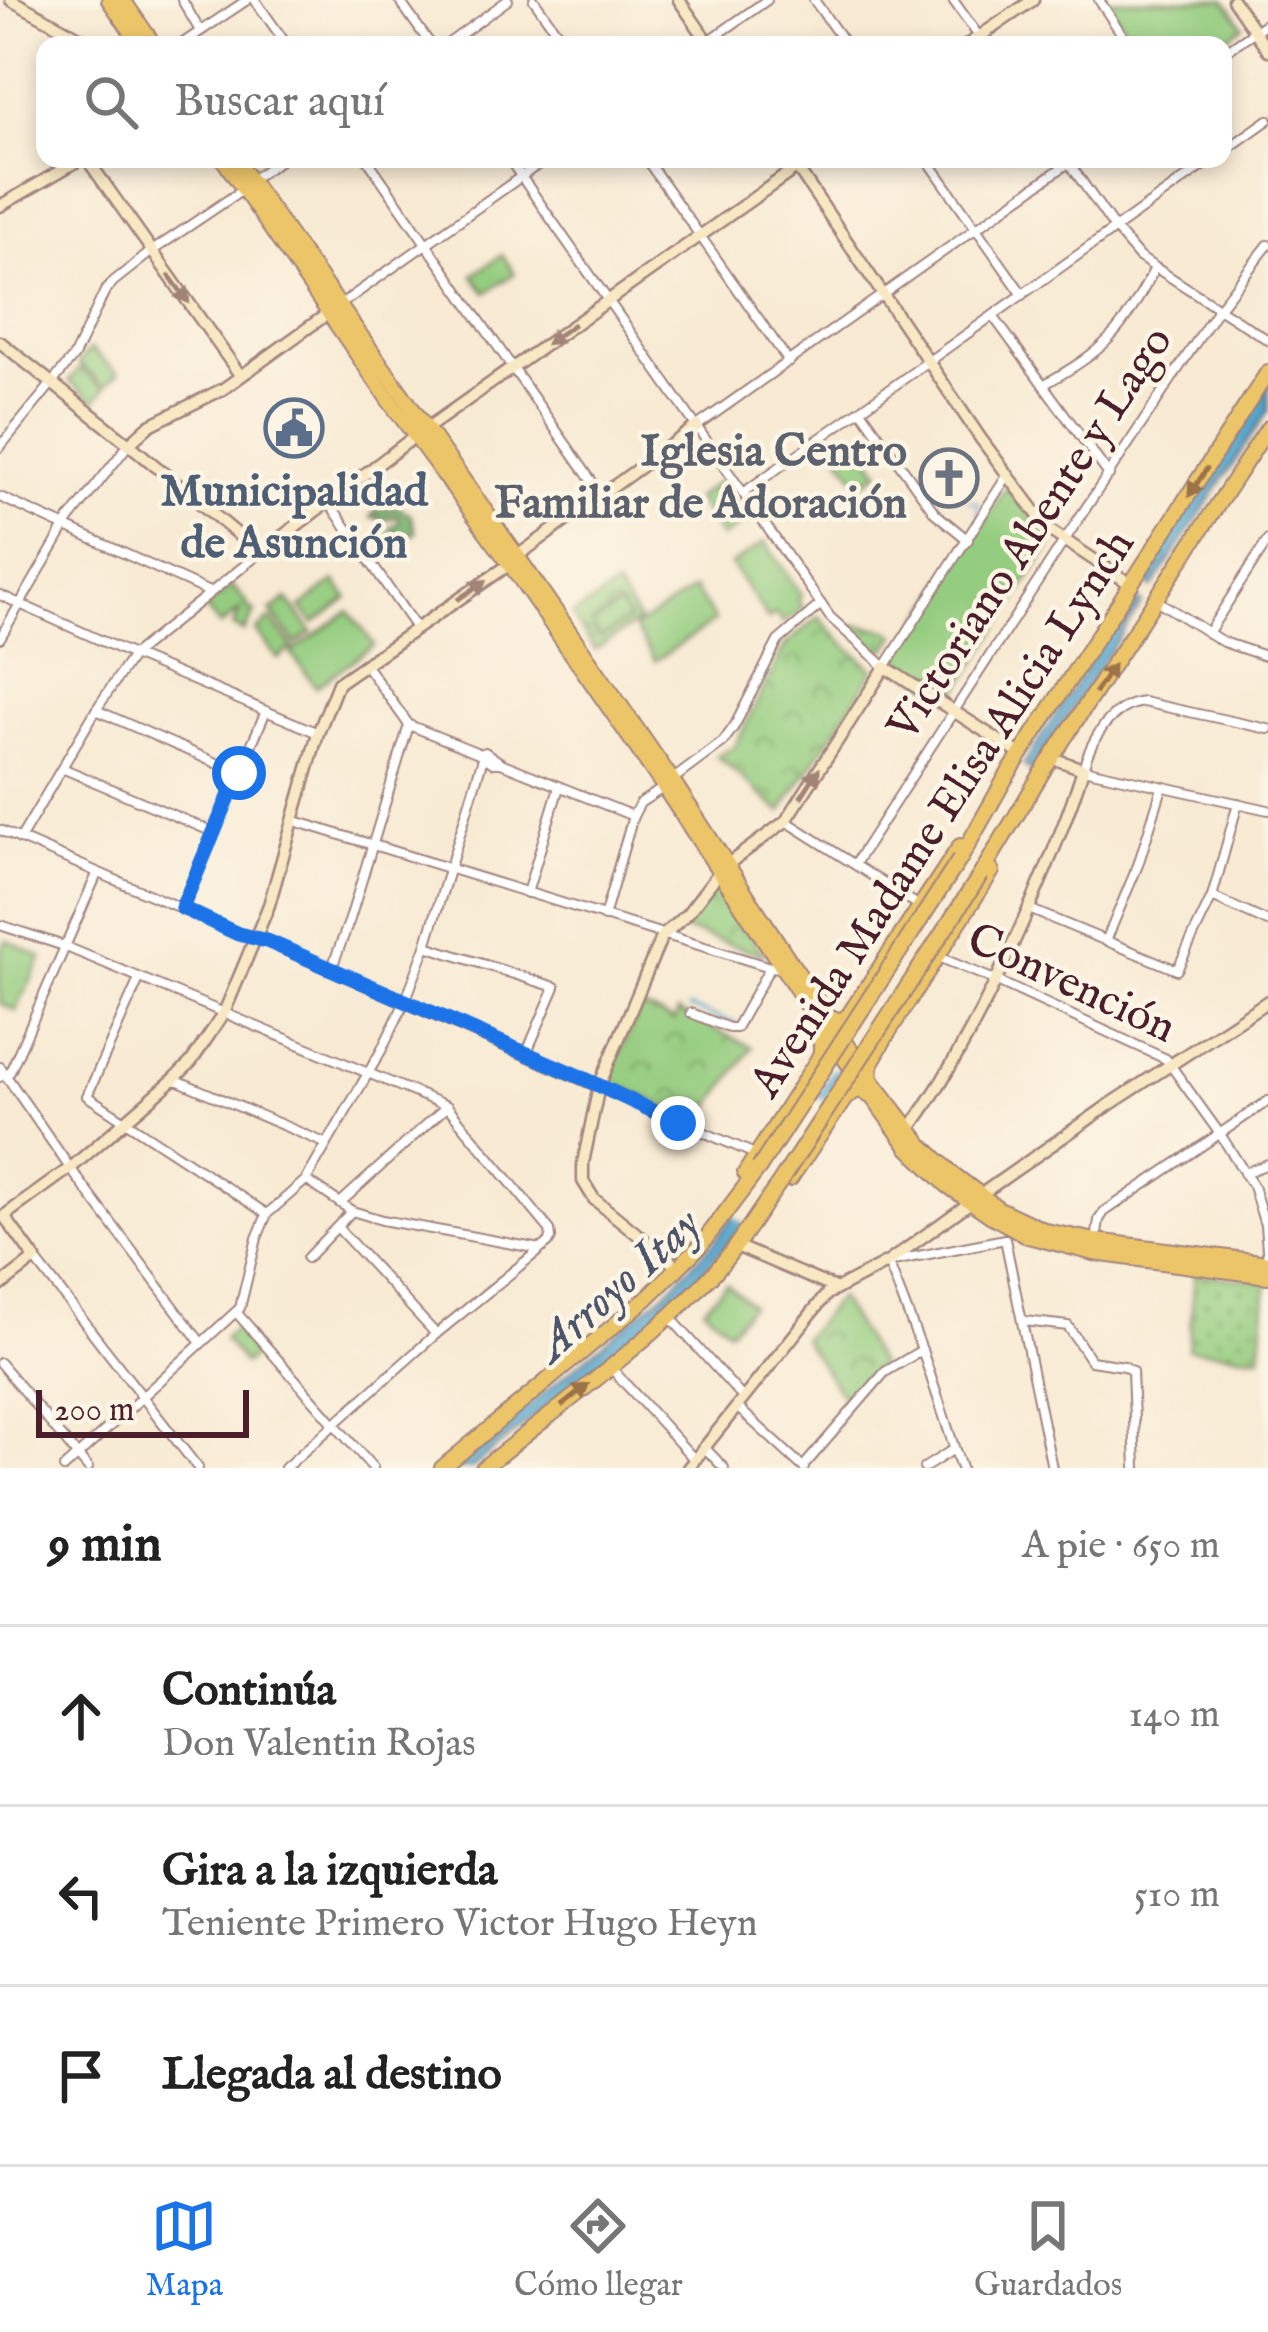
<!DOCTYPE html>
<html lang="es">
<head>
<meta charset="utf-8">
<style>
	body { margin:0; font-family:"IM FELL English",serif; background:#f2f2f2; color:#222 }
	.scale { position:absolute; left:36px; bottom:30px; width:213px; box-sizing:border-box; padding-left:12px; border:6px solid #4a1f2b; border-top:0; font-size:33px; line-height:42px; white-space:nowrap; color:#4a1f2b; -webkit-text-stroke:9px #fcf5e5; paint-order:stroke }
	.stop { position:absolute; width:36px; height:36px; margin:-27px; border:9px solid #1a73e8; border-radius:50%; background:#fff }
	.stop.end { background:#1a73e8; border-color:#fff; box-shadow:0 3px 12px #0008 }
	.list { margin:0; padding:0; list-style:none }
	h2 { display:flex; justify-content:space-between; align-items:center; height:156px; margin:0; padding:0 48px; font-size:51px }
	h2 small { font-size:39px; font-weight:400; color:#767676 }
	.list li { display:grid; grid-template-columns:78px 1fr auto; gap:36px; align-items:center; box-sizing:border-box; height:180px; padding:0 48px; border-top:3px solid #e0e0e0 }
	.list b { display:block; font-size:45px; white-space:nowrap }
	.list p { margin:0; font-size:39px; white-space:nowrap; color:#767676 }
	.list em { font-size:39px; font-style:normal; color:#767676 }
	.icon { flex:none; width:66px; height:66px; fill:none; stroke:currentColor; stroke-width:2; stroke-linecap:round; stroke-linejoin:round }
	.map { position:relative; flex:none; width:1268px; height:1468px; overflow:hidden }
	.search { position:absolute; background:#fff; box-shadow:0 6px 18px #0003; left:36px; right:36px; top:36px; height:132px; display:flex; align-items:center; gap:30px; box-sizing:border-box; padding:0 42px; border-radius:24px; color:#767676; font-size:45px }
	.sheet { height:696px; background:#fff }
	nav { display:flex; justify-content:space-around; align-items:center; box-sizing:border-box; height:168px; border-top:3px solid #e0e0e0; background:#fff; font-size:33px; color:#767676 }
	nav a { display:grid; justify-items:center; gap:6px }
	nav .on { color:#1a73e8 }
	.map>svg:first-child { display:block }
	.grass { fill:url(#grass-dots); stroke:#707656; stroke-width:3 }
	.forest { fill:url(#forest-firs); stroke:#61684c; stroke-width:3 }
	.park { fill:url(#park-crowns); stroke:#707656; stroke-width:3 }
	.garden { fill:#95cd80; stroke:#707656; stroke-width:3 }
	.water { fill:#52a6ce; stroke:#4e627c; stroke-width:3 }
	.pier { fill:#f8ead3 }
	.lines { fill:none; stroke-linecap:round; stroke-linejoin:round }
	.stream { stroke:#52a6ce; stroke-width:3 }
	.river { stroke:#52a6ce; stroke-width:12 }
	.street-casing { stroke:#a1847f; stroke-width:12 }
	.secondary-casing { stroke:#a1847f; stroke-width:15 }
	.highway-casing { stroke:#a1847f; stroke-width:18 }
	.street { stroke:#fff; stroke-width:8 }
	.secondary { stroke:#f8e8c3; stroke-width:10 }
	.highway { stroke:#edc569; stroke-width:14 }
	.highway-bridge-casing { stroke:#a1847f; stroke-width:18; stroke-linecap:butt }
	.highway-bridge { stroke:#edc569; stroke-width:14 }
	.oneway { fill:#a18477 }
	.oneway2 { fill:#9c724a }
	.route { stroke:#1a73e8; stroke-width:15 }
	.labels { text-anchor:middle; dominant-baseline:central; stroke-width:9; stroke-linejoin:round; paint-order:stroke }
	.worship-label { font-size:45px; font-weight:bold; fill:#5b616d; stroke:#fcf5e5; text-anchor:end }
	.service-label { font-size:45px; font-weight:bold; fill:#4e5e75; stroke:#fcf5e5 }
	.street-label { font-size:45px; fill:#4a1f2b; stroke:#fcf5e5 }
	.water-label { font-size:48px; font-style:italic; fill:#4d556c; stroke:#fcf5e5 }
</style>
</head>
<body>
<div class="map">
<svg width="1268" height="1468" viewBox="0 0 1268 1468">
	<defs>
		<pattern id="grass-dots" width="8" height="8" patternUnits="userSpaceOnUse" patternTransform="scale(3)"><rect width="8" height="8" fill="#95cd80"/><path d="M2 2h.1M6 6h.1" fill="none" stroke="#7ca669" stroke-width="1.8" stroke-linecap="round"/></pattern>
		<pattern id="forest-firs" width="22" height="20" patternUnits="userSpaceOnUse" patternTransform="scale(3)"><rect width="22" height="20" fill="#78b06e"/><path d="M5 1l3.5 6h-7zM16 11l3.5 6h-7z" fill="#648f5b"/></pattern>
		<pattern id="park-crowns" width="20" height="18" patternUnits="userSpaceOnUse" patternTransform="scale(3)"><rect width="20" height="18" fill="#95cd80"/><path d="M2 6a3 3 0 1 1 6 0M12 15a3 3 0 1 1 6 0" fill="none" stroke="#7ca669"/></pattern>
	</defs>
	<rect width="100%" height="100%" fill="#fcf5e5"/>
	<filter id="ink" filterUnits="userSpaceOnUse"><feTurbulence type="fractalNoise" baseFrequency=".00833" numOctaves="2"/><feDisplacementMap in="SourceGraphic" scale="24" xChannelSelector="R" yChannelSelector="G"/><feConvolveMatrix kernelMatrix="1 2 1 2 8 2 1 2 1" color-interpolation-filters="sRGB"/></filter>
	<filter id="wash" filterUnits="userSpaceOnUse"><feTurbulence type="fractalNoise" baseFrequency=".004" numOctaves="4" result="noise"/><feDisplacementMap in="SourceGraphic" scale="48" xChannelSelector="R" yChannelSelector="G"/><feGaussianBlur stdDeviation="2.7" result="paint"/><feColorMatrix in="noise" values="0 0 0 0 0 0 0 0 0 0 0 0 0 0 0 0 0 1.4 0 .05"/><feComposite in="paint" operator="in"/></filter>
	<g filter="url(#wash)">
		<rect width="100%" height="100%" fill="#f8ead3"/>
		<g class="grass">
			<polygon points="855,625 888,630 896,635 887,649 879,649 851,629"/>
			<polygon points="1195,1274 1267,1281 1260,1356 1188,1349"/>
		</g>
		<polygon class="forest" points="398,507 410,514 416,533 409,535 405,541 392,544 383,537 390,533 392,526 399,523 398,516 385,520 371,517 376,510"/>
		<g class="park">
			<polygon points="616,587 639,621 595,650 572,616"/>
			<polygon points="819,617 840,640 875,670 781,812 717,756 735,746 786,644"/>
			<polygon points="718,886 764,955 681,929 709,889"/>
			<polygon points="641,1007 674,1021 678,1012 752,1047 700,1122 607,1079"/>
			<polygon points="838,1297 879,1364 845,1400 803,1339"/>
		</g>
		<g class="garden">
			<polygon points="1106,0 1225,0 1243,26 1216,45 1137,45"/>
			<polygon points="502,255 515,273 486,293 473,275"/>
			<polygon points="90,349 118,373 105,387 78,363"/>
			<polygon points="80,368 105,389 94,402 69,381"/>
			<polygon points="852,433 880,471 861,485 833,446"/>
			<polygon points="724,478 751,518 722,538 695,498"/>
			<polygon points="1007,486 1052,543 952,700 894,662"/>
			<polygon points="765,542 802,596 798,600 804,609 783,623 776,614 768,619 731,565"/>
			<polygon points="335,581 348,598 314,624 301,607"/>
			<polygon points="232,586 247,603 245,606 255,612 244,632 233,626 241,609 220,626 205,608"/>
			<polygon points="694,589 715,621 655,661 634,628"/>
			<polygon points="287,599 312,632 296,644 271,611"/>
			<polygon points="619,605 629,619 601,638 592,624"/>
			<polygon points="349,611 374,645 316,687 291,653"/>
			<polygon points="271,619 293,647 278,659 256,631"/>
			<polygon points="6,940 42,957 16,1011 0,1003 0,954"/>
			<polygon points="726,1283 751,1305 729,1330 704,1308"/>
			<polygon points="237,1327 258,1352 244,1364 223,1339"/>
		</g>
		<g class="water">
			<polygon points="1268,385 1268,411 1152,588 1141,581"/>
			<polygon points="1132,596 1142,603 1031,771 1023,765"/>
			<polygon points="791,1155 737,1233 679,1298 472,1468 453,1468 669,1289 716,1239 755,1186"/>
		</g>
		<g class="pier">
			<polygon points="1005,782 1024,794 1001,835 866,1038 857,1028"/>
			<polygon points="829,1071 842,1081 748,1227 729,1212"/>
		</g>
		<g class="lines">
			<g class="stream">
				<polyline points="969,501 978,502 979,514"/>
				<polyline points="689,1008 737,1024"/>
			</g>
			<polyline class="river" points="823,1094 836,1074"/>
		</g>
	</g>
	<g filter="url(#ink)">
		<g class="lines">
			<defs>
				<g id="street">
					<polyline points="182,0 200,31"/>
					<polyline points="255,0 287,45"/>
					<polyline points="399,0 431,45"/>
					<polyline points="534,0 566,45"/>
					<polyline points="814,0 846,45"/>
					<polyline points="953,0 985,45"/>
					<polyline points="1099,0 1129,45"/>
					<polyline points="180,45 247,0"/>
					<polyline points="446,45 508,0"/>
					<polyline points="703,45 767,0"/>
					<polyline points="1223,53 1268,22"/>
					<polyline points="1223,152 1268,120"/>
					<polyline points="367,159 602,496"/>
					<polyline points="509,159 830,617 885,667 1007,476"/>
					<polyline points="646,159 789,362"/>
					<polyline points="927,159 1023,295"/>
					<polyline points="1067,160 1115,229 1139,257 1268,340"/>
					<polyline points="251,180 282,159"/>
					<polyline points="337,307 546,159"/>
					<polyline points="993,316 1109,475"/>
					<path d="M 1043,385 C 1107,349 1121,333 1155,268"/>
					<polyline points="861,410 935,513 968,540"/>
					<polyline points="697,426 1074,159"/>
					<polyline points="0,447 74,356 105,291 114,281 152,251 244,189"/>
					<polyline points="743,493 1213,159"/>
					<polyline points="0,497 209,592"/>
					<polyline points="328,501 416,628"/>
					<polyline points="0,595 133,655 318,733"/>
					<polyline points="1156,600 1223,642 1268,657"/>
					<polyline points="1208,633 1268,540"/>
					<polyline points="0,638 69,520 129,444"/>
					<polyline points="365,664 409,725 481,754 485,752 501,763"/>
					<polyline points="96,710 239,773"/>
					<path d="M 1268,729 L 1143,702 C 1110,706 1091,740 1083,769 L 1268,810"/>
					<polyline points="481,755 493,763 501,763 633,816"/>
					<polyline points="62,768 213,832"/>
					<polyline points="672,780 723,742 735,725 778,641 821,604"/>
					<polyline points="295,821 770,967 781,968"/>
					<polyline points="786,821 918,905"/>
					<path d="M 0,830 L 238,933 L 267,941 C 429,1014 592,1085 755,1154"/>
					<polyline points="20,839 96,710 133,655 260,553"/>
					<polyline points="855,864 1064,541 1218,309 1268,245"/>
					<polyline points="527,893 559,787"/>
					<polyline points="1212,897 1268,922"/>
					<polyline points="181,908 266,711"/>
					<polyline points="1029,909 1177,970 1212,897 1238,803"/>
					<polyline points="604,917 633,816 640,803 663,788"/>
					<polyline points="0,925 64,946 447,1106 550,1230 551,1238 548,1243 436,1334 285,1468"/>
					<polyline points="1106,941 1138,865 1162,788"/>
					<polyline points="426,946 555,987 526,1054"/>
					<polyline points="936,956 997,981 1166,1059 1220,1134 1253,1186 1265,1225 1268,1261"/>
					<polyline points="331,970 350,919 409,725"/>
					<polyline points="139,979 87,1096 267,1214"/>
					<polyline points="691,1013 729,1028 736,1028 770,967"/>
					<polyline points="0,1067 70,1168 201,1343"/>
					<polyline points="0,1077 10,1072 97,874"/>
					<polyline points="174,1079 327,1144"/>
					<polyline points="1244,1173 1268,1164"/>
					<polyline points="306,1180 352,1211 382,1220 540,1249"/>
					<polyline points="340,1203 447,1106"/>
					<polyline points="338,1228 436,1334"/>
					<polyline points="1005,1239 1052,1468"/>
					<polyline points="1096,1241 1099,1220 1104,1212 1268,1101"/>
					<polyline points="307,1258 352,1211"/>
					<polyline points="35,1259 198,1468"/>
					<polyline points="236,1312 373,1468"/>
					<polyline points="670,1317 743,1398"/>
					<polyline points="1024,1321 1068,1326 1091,1361 1124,1366 1132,1371 1136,1468"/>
					<polyline points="0,1363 88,1468"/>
					<polyline points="611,1368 695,1460"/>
					<polyline points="737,1407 804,1468"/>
					<polyline points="704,1447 724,1468"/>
					<polyline points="803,1467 885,1372 922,1350"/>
					<polyline points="64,1468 240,1308 257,1238 267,1214 306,1180 381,1051 405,1002 426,946 483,758"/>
					<polyline points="924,1468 954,1449"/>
					<polyline points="961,1468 922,1350 888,1262 1005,1239"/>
				</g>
				<g id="secondary">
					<polyline points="11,0 94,45"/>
					<polyline points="679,0 710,45"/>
					<polyline points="1233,0 1268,50"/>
					<polyline points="967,45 1033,0"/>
					<polyline points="87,159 240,375"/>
					<polyline points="791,159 981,439 1049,530 1132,585"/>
					<polyline points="0,206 81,159"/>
					<polyline points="0,342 129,444 260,553 406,443 809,159"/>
					<polyline points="129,444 150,425 223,389 330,312"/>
					<polyline points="728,864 786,821 885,667 1020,754"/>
					<path d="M 909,1130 C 957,1064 992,992 1025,917 C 1047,868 1067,820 1083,769 L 1052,758"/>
					<polyline points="980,1195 1109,1105 1268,1001"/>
					<polyline points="736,1246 837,1289"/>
					<polyline points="679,1268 594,1199 583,1181 583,1163 599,1086 662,936 687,914 720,871"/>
					<polyline points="0,1286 35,1259 4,1216 73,1166 174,1079 191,1062 224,1013 269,905 318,733 338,683 510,564 509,562 697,426"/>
					<polyline points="688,1468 827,1294 888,1262 971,1202"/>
				</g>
				<g id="highway">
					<polyline points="109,0 141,45"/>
					<polyline points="123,0 154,45"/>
					<polyline points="223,159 388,399 510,564 664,787 821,1026 909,1148 947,1185 990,1215 1028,1236 1094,1253 1268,1276"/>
					<polyline points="235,159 517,556 672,780 793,966 873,1082 921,1144 954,1175 999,1209 1046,1231 1096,1241 1268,1263"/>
					<polyline points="960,859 1005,779 1268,372"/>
					<polyline points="981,874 1046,766 1268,428"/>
					<polyline points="831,1017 839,1021 848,1016 960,846"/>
					<polyline points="871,1077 870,1069 872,1061 888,1033 992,871"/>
					<polyline points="745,1173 818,1059 821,1053 821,1026"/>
					<polyline points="790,1179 846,1097 859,1089 870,1096"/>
					<polyline points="442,1468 647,1298 701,1245 759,1168"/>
					<path d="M 483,1468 C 559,1407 641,1349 709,1278 C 736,1250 757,1214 780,1182"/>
				</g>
			</defs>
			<use href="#street" class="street-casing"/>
			<use href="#secondary" class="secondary-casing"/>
			<use href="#highway" class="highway-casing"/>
			<use href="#street" class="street"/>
			<use href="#secondary" class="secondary"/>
			<use href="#highway" class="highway"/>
			<defs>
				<g id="highway-bridge">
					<polyline points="759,1168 960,859"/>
					<polyline points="780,1182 981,874"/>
				</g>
			</defs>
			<use href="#highway-bridge" class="highway-bridge-casing"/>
			<use href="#highway-bridge" class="highway-bridge"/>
		</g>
		<defs><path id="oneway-solid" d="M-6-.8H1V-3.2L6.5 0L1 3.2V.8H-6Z" transform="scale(3)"/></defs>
		<g class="oneway">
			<use href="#oneway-solid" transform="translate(179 289) rotate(54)"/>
			<use href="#oneway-solid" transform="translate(560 334) rotate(145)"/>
			<use href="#oneway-solid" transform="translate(472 590) rotate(-34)"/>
			<use href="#oneway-solid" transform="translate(810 783) rotate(-57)"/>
		</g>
		<g class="oneway2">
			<use href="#oneway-solid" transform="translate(1198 482) rotate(123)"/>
			<use href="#oneway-solid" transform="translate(1104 679) rotate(-57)"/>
			<use href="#oneway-solid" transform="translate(575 1395) rotate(-39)"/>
		</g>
	</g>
	<g class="lines" filter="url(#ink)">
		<polyline class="route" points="239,773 182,908 238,934 267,941 583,1078 678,1123"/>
	</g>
	<defs>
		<symbol id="civic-ring" viewBox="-11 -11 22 22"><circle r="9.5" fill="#fcf5e5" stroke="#5c6f8a" stroke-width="1.5"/><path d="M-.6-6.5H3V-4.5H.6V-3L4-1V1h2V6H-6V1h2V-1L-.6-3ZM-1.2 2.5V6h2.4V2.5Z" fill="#5c6f8a"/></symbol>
		<symbol id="church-ring" viewBox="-11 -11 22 22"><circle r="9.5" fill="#fcf5e5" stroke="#6b7280" stroke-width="1.5"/><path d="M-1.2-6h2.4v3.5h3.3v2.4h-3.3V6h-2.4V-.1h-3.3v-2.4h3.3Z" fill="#6b7280"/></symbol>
	</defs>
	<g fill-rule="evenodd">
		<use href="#civic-ring" x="261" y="395" width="66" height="66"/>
		<use href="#church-ring" x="916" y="445" width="66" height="66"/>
	</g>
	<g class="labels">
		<g class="worship-label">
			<text x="907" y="452">Iglesia Centro<tspan x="907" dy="52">Familiar de Adoración</tspan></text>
		</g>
		<g class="service-label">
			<text x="294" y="492">Municipalidad<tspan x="294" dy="52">de Asunción</tspan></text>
		</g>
		<g class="street-label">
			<text transform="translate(1031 534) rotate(-57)">Victoriano Abente y Lago</text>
			<text transform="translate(943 814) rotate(-57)">Avenida Madame Elisa Alicia Lynch</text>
			<text transform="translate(1071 984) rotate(25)">Convención</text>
		</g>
		<g class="water-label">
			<text transform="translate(619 1286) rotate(-42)">Arroyo Itay</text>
		</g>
	</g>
</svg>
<div class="scale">200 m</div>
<div class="stop" style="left:239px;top:773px"></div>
<div class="stop end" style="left:678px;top:1123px"></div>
<div class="search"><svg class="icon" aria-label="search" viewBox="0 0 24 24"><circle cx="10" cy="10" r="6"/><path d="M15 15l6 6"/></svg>Buscar aquí</div>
</div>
<section class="sheet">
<h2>9 min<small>A pie · 650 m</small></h2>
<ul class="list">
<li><svg class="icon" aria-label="ahead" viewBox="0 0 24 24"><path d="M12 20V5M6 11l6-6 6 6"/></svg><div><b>Continúa</b><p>Don Valentin Rojas</p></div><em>140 m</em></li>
<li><svg class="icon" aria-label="left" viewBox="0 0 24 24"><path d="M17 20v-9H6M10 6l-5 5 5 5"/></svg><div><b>Gira a la izquierda</b><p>Teniente Primero Victor Hugo Heyn</p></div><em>510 m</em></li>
<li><svg class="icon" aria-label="arrive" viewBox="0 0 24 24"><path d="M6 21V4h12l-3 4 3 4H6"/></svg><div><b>Llegada al destino</b></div></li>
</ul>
</section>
<nav>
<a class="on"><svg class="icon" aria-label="map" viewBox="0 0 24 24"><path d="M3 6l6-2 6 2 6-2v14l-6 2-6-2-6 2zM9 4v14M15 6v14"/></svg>Mapa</a>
<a><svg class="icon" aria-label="directions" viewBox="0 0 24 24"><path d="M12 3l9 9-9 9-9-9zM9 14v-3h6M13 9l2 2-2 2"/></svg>Cómo llegar</a>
<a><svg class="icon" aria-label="saved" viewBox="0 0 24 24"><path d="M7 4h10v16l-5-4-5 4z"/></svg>Guardados</a>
</nav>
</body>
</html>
